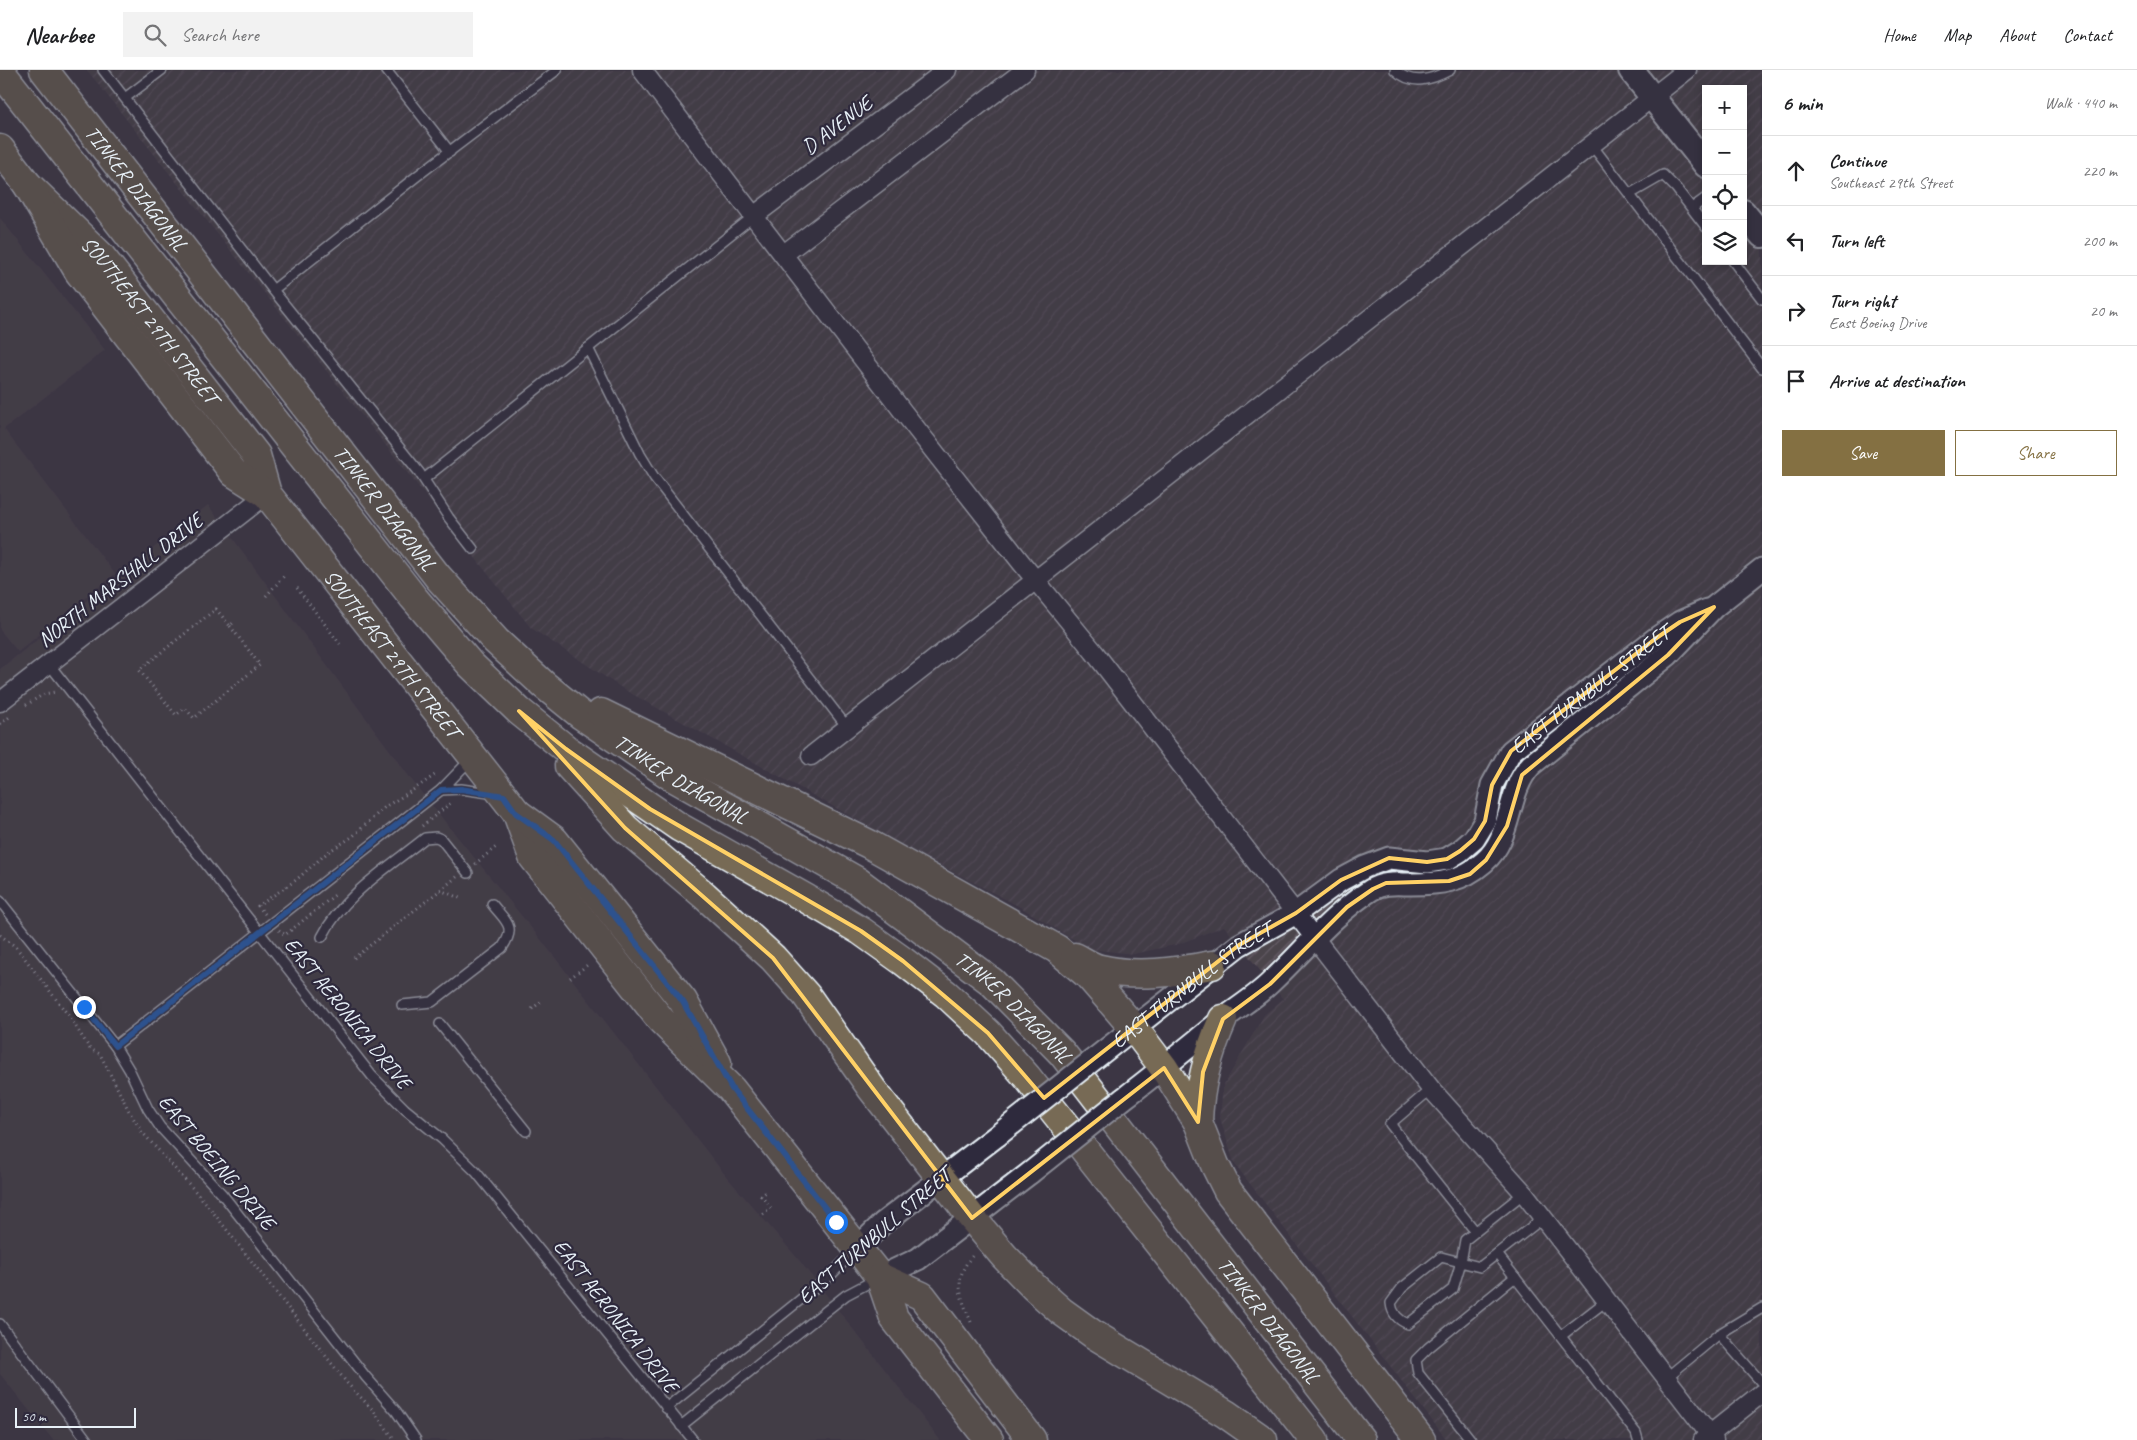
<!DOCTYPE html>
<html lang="en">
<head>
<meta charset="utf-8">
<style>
	body { margin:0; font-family:Caveat,sans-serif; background:#f2f2f2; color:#202124 }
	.controls { position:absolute; right:15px; top:15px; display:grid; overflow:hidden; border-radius:0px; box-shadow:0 2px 8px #0003 }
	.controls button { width:45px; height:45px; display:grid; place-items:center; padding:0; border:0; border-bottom:1px solid #e0e0e0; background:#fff; color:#202124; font:25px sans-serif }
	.scale { position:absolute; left:15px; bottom:12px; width:121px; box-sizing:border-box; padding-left:5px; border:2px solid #e8f1f8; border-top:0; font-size:14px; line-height:18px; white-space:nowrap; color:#e8f1f8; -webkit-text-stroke:4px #2f2a3d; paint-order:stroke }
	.stop { position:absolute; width:15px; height:15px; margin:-11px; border:4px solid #1a73e8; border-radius:50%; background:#fff }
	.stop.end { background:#1a73e8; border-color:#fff; box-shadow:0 1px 5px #0008 }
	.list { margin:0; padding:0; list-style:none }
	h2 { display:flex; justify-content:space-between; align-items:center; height:65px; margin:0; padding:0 20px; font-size:21px }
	h2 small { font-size:16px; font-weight:400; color:#757577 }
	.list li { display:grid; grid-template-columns:32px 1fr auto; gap:15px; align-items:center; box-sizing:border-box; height:70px; padding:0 20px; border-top:1px solid #e0e0e0 }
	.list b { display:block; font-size:19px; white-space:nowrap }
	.list p { margin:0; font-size:16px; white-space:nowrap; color:#757577 }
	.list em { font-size:16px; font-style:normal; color:#757577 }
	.actions { display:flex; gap:10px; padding:15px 20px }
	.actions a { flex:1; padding:11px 0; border:1px solid #847042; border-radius:0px; text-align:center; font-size:18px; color:#847042 }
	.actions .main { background:#847042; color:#fff }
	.icon { flex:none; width:28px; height:28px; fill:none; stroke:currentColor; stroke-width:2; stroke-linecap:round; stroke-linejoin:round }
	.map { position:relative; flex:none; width:1762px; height:1370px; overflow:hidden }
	header { display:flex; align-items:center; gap:30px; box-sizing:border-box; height:70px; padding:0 25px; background:#fff; border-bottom:1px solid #e0e0e0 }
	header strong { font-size:24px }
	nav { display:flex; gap:28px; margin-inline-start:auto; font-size:18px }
	.search { width:350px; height:45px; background:#f2f2f2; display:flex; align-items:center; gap:12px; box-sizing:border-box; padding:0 18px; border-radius:0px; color:#757577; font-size:19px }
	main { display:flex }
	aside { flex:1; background:#fff }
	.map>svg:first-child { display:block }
	.built { fill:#4c444c }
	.industrial { fill:url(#industrial-furrows); fill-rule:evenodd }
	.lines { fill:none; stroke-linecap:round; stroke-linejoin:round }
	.service-casing { stroke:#e8f1f8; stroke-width:12 }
	.minor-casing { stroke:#e8f1f8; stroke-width:21 }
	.tertiary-casing { stroke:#e8f1f8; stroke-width:25 }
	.secondary-casing { stroke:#e8f1f8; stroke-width:28 }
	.primary-casing { stroke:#e8f1f8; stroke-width:31 }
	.motorway-casing { stroke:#e8f1f8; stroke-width:31 }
	.path { stroke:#e8f1f8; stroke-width:3; stroke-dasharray:1 4; stroke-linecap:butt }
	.service { stroke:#2f2a3d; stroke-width:9 }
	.minor { stroke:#2f2a3d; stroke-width:18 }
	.tertiary { stroke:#2f2a3d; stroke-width:21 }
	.secondary { stroke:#2f2a3d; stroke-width:24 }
	.primary { stroke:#776a54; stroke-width:28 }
	.motorway { stroke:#776a54; stroke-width:28 }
	.tertiary-bridge-casing { stroke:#e8f1f8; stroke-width:25; stroke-linecap:butt }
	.tertiary-bridge { stroke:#2f2a3d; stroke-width:21 }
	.route { stroke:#1a73e8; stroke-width:6 }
	.marked { fill:none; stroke:#ffd166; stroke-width:4; stroke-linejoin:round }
	.labels { text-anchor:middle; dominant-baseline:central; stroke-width:4.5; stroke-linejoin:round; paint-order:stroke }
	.street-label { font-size:21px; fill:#e8f1f8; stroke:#2f2a3d }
</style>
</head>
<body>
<header>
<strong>Nearbee</strong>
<div class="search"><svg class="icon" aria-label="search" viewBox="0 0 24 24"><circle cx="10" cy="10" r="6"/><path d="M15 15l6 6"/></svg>Search here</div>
<nav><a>Home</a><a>Map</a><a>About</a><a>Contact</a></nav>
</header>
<main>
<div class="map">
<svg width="1762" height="1370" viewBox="0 0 1762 1370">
	<defs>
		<pattern id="industrial-furrows" width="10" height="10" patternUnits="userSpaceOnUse" patternTransform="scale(1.25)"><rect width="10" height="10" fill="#4c444c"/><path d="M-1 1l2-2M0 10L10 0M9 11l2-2" fill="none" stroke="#665f67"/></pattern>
	</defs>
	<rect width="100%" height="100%" fill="#3c3644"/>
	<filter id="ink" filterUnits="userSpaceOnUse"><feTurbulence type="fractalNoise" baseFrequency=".02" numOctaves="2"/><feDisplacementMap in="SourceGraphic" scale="10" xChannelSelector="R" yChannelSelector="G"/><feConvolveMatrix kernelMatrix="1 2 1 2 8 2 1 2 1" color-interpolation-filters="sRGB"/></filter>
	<g filter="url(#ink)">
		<g class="built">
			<polygon points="0,148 105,280 4,359 115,504 18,582 0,560"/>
			<polygon points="208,435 417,717 542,871 726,1106 799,1190 940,1370 53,1370 0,1304 0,599"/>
		</g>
		<path class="industrial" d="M 87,0 L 1762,0 L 1762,1370 L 1447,1370 L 1234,1093 L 1220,1048 L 1223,1016 L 1264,945 L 1283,929 L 1224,856 L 1179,874 L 1134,884 L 1089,879 L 1022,838 L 902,775 L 625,620 L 531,558 ZM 1706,19 L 1743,19 L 1743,191 L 1706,191 Z"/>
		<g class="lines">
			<defs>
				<g id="service">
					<polyline points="103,0 273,220 419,402 449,448 473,479"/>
					<polyline points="386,0 450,82"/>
					<path d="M 1395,0 C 1412,16 1431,10 1450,0"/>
					<polyline points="125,28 162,0"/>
					<polyline points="1591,74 1762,298"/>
					<polyline points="1630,124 1663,105 1676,118 1706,157"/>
					<polyline points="1692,138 1706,128"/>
					<polyline points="1733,191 1762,229"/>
					<polyline points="273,220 417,106 557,0"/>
					<polyline points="588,278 640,384 654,407 847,657"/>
					<polyline points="424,409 755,145"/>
					<polyline points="49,594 372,1006 405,1039 442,1069 476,1102 693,1370"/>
					<polyline points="441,720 461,719 496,724"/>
					<polyline points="0,831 115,976 130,1001 148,1039 160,1057 222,1124 366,1307 396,1341 416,1370"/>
					<path d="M 322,867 C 343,825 389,797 425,768 L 436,767 L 441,769 L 468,803"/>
					<path d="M 402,935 L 432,932 L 502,878 C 517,856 506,852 492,834"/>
					<polyline points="440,954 526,1061"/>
					<polyline points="115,976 441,720 471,689"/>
					<polyline points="1431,1019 1390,1054 1475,1161"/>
					<path d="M 1524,1123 L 1465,1170 L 1461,1192 L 1453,1219 L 1408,1254 C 1398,1250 1392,1244 1391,1233 L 1402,1218 L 1441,1187 L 1480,1197 L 1543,1148"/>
					<polyline points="1497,1184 1636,1363 1638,1370"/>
					<polyline points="0,1254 87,1370"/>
					<polyline points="1719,1264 1762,1313"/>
					<polyline points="1561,1266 1606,1231"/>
					<polyline points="1666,1308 1719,1264 1762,1238"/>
					<polyline points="666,1338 831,1205 855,1180"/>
					<polyline points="681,1356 846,1225 878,1208"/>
					<polyline points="1471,1370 1418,1303 1416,1290 1428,1278 1515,1207"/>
				</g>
				<g id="minor">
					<polyline points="642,0 904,343 1020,491 1094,582 1431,1019 1524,1123 1714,1370"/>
					<polyline points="755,145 947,0"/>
					<polyline points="784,184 1025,0"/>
					<polyline points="0,632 267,424"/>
					<polyline points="811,686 1687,0"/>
					<polyline points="1703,1370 1762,1323"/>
				</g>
				<g id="tertiary">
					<path id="s1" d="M 1093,990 L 1239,875 L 1296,843 L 1341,810 L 1365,797 L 1389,788 L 1427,792 L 1447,789 L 1460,781 L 1474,769 L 1485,751 L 1492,715 L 1511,681 L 1655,569 L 1680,552 L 1707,540"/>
					<path d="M 1123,1029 C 1157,1003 1190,976 1223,949 C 1239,937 1257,926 1271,912 C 1304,881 1332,845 1371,820 C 1384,812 1396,814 1411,814 C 1440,814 1461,812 1484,792 C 1514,766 1505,723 1531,695 L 1668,585 L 1714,537 L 1762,499"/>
					<polyline points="857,1178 883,1153 998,1065"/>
					<polyline points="880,1207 918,1189 1030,1103"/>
				</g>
				<g id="secondary">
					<polyline points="1631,0 1706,95"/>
					<polyline points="1743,142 1762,165"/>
				</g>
				<g id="primary">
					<path id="s2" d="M 0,79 L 27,114 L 100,185 L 256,385 L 267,424"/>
					<path id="s3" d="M 27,114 L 79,202 L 234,403 L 267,424 L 503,725 L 517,743 L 533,787 L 661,950 L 731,1019 L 880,1207 L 894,1248 L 989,1370"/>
					<polyline points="517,743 554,770 683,931 717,993"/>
					<polyline points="880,1207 922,1226 1032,1370"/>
				</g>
				<g id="motorway">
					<path id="s4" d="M 44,0 L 438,507 L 496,571 L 544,615 L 581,645 L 671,706 L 857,811 L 992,912 L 1062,983 L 1361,1370"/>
					<polyline points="0,1 413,527 470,594 519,641 566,679 679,757 807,829 861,861 903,891 946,924 988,963 1027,1007 1314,1370"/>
					<polyline points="601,643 869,774 1057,879 1088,905 1133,957 1164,998 1198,1052 1215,1095 1228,1121 1421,1370"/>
					<polyline points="569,696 625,758 704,825 773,888 806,925 872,1019 972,1148 1004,1186 1034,1217 1061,1241 1093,1264 1226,1344 1263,1370"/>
					<path d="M 1075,887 C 1083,891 1091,897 1100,899 C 1137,908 1175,902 1212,895"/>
					<path d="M 1198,1052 C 1199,1015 1208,983 1223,949"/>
				</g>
			</defs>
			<use href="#service" class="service-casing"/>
			<use href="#minor" class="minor-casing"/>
			<use href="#tertiary" class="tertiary-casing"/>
			<use href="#secondary" class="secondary-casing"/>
			<use href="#primary" class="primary-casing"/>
			<use href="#motorway" class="motorway-casing"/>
			<g class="path">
				<polyline points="297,518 340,574"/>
				<polyline points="266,526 285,505"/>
				<polyline points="230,556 260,595 194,648 185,638 176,645 139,600 216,539 230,556 233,553"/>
				<polyline points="26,635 44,624 55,622"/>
				<polyline points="0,654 11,646"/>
				<polyline points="422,756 452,732"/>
				<polyline points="475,794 496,777"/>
				<polyline points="440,820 462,829"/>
				<polyline points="265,844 258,836 296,810 328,782 352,767 386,736 410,722 435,705"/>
				<polyline points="279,860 285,865 336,824"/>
				<polyline points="0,865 16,877 69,946 90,979 100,984 129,1041 142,1062 205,1132 347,1313 372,1339 395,1370"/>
				<polyline points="354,888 458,806"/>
				<polyline points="570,908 590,893"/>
				<polyline points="532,939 543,930"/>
				<polyline points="763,1144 771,1138 761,1126 766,1122"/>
				<path d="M 971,1252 C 960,1225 952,1208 974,1184"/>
			</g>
			<use href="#service" class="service"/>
			<use href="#minor" class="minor"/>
			<use href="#tertiary" class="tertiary"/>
			<use href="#secondary" class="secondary"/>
			<use href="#primary" class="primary"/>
			<use href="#motorway" class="motorway"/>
			<defs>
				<g id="tertiary-bridge">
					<polyline points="998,1065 1093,990"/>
					<polyline points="1030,1103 1123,1029"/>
				</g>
			</defs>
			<use href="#tertiary-bridge" class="tertiary-bridge-casing"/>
			<use href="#tertiary-bridge" class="tertiary-bridge"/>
		</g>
	</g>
	<g class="lines" filter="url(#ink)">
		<polyline class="route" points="84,937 115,976 441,720 461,719 504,726 516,743 554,770 683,932 732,1019 836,1152"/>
	</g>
	<path d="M0 0H1762V1370H0ZM 1714,537 L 1668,585 L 1522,705 L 1507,756 L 1486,790 L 1470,804 L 1449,811 L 1386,813 L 1373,819 L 1347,837 L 1270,914 L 1223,949 L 1203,1002 L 1198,1052 L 1164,998 L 972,1148 L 773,888 L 625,758 L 519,641 L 566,679 L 650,739 L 861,861 L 903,891 L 988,963 L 1044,1028 L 1239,875 L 1296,843 L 1341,810 L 1389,788 L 1427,792 L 1447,789 L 1460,781 L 1474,769 L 1485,751 L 1492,715 L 1511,681 L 1655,569 L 1680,552 Z" fill="#3c3644" fill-opacity=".55" fill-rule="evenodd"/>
	<path class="marked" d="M 1714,537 L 1668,585 L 1522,705 L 1507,756 L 1486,790 L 1470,804 L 1449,811 L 1386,813 L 1373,819 L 1347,837 L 1270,914 L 1223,949 L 1203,1002 L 1198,1052 L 1164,998 L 972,1148 L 773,888 L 625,758 L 519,641 L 566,679 L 650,739 L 861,861 L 903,891 L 988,963 L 1044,1028 L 1239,875 L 1296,843 L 1341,810 L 1389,788 L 1427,792 L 1447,789 L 1460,781 L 1474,769 L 1485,751 L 1492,715 L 1511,681 L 1655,569 L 1680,552 Z"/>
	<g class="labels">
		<g class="street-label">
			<text transform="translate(837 55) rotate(-37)">D AVENUE</text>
			<text stroke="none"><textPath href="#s4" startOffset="150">TINKER DIAGONAL</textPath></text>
			<text stroke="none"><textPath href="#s2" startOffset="228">SOUTHEAST 29TH STREET</textPath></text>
			<text stroke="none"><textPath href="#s4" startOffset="555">TINKER DIAGONAL</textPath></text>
			<text transform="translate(120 510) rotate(-38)">NORTH MARSHALL DRIVE</text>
			<text stroke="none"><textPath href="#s3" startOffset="598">SOUTHEAST 29TH STREET</textPath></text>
			<text stroke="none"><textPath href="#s1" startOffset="649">EAST TURNBULL STREET</textPath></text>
			<text stroke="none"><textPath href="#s4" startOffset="960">TINKER DIAGONAL</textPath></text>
			<text stroke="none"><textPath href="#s1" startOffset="124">EAST TURNBULL STREET</textPath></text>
			<text stroke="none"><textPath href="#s4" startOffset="1365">TINKER DIAGONAL</textPath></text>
			<text transform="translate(348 943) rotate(51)">EAST AERONICA DRIVE</text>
			<text transform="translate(217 1092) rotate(50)">EAST BOEING DRIVE</text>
			<text transform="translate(874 1166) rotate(-41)">EAST TURNBULL STREET</text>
			<text transform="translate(616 1246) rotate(52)">EAST AERONICA DRIVE</text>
			<text stroke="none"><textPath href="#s4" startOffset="1770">TINKER DIAGONAL</textPath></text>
		</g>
	</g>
</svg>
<div class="controls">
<button>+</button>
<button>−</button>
<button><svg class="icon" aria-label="locate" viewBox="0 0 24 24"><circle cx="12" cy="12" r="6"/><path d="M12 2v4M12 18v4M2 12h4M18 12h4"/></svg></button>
<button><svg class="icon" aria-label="layers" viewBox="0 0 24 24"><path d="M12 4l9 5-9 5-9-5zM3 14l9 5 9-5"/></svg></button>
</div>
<div class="scale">50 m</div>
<div class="stop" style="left:836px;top:1152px"></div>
<div class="stop end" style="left:84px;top:937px"></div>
</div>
<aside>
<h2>6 min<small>Walk · 440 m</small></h2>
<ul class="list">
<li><svg class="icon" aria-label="ahead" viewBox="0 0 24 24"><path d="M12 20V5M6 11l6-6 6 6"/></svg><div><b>Continue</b><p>Southeast 29th Street</p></div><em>220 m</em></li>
<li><svg class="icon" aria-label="left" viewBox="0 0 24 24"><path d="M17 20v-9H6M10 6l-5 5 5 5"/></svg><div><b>Turn left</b></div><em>200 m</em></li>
<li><svg class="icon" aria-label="right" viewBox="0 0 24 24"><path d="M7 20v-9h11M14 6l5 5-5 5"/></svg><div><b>Turn right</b><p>East Boeing Drive</p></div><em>20 m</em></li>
<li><svg class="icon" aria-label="arrive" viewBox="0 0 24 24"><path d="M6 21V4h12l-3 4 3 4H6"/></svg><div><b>Arrive at destination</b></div></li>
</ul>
<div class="actions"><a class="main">Save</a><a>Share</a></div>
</aside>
</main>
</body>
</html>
